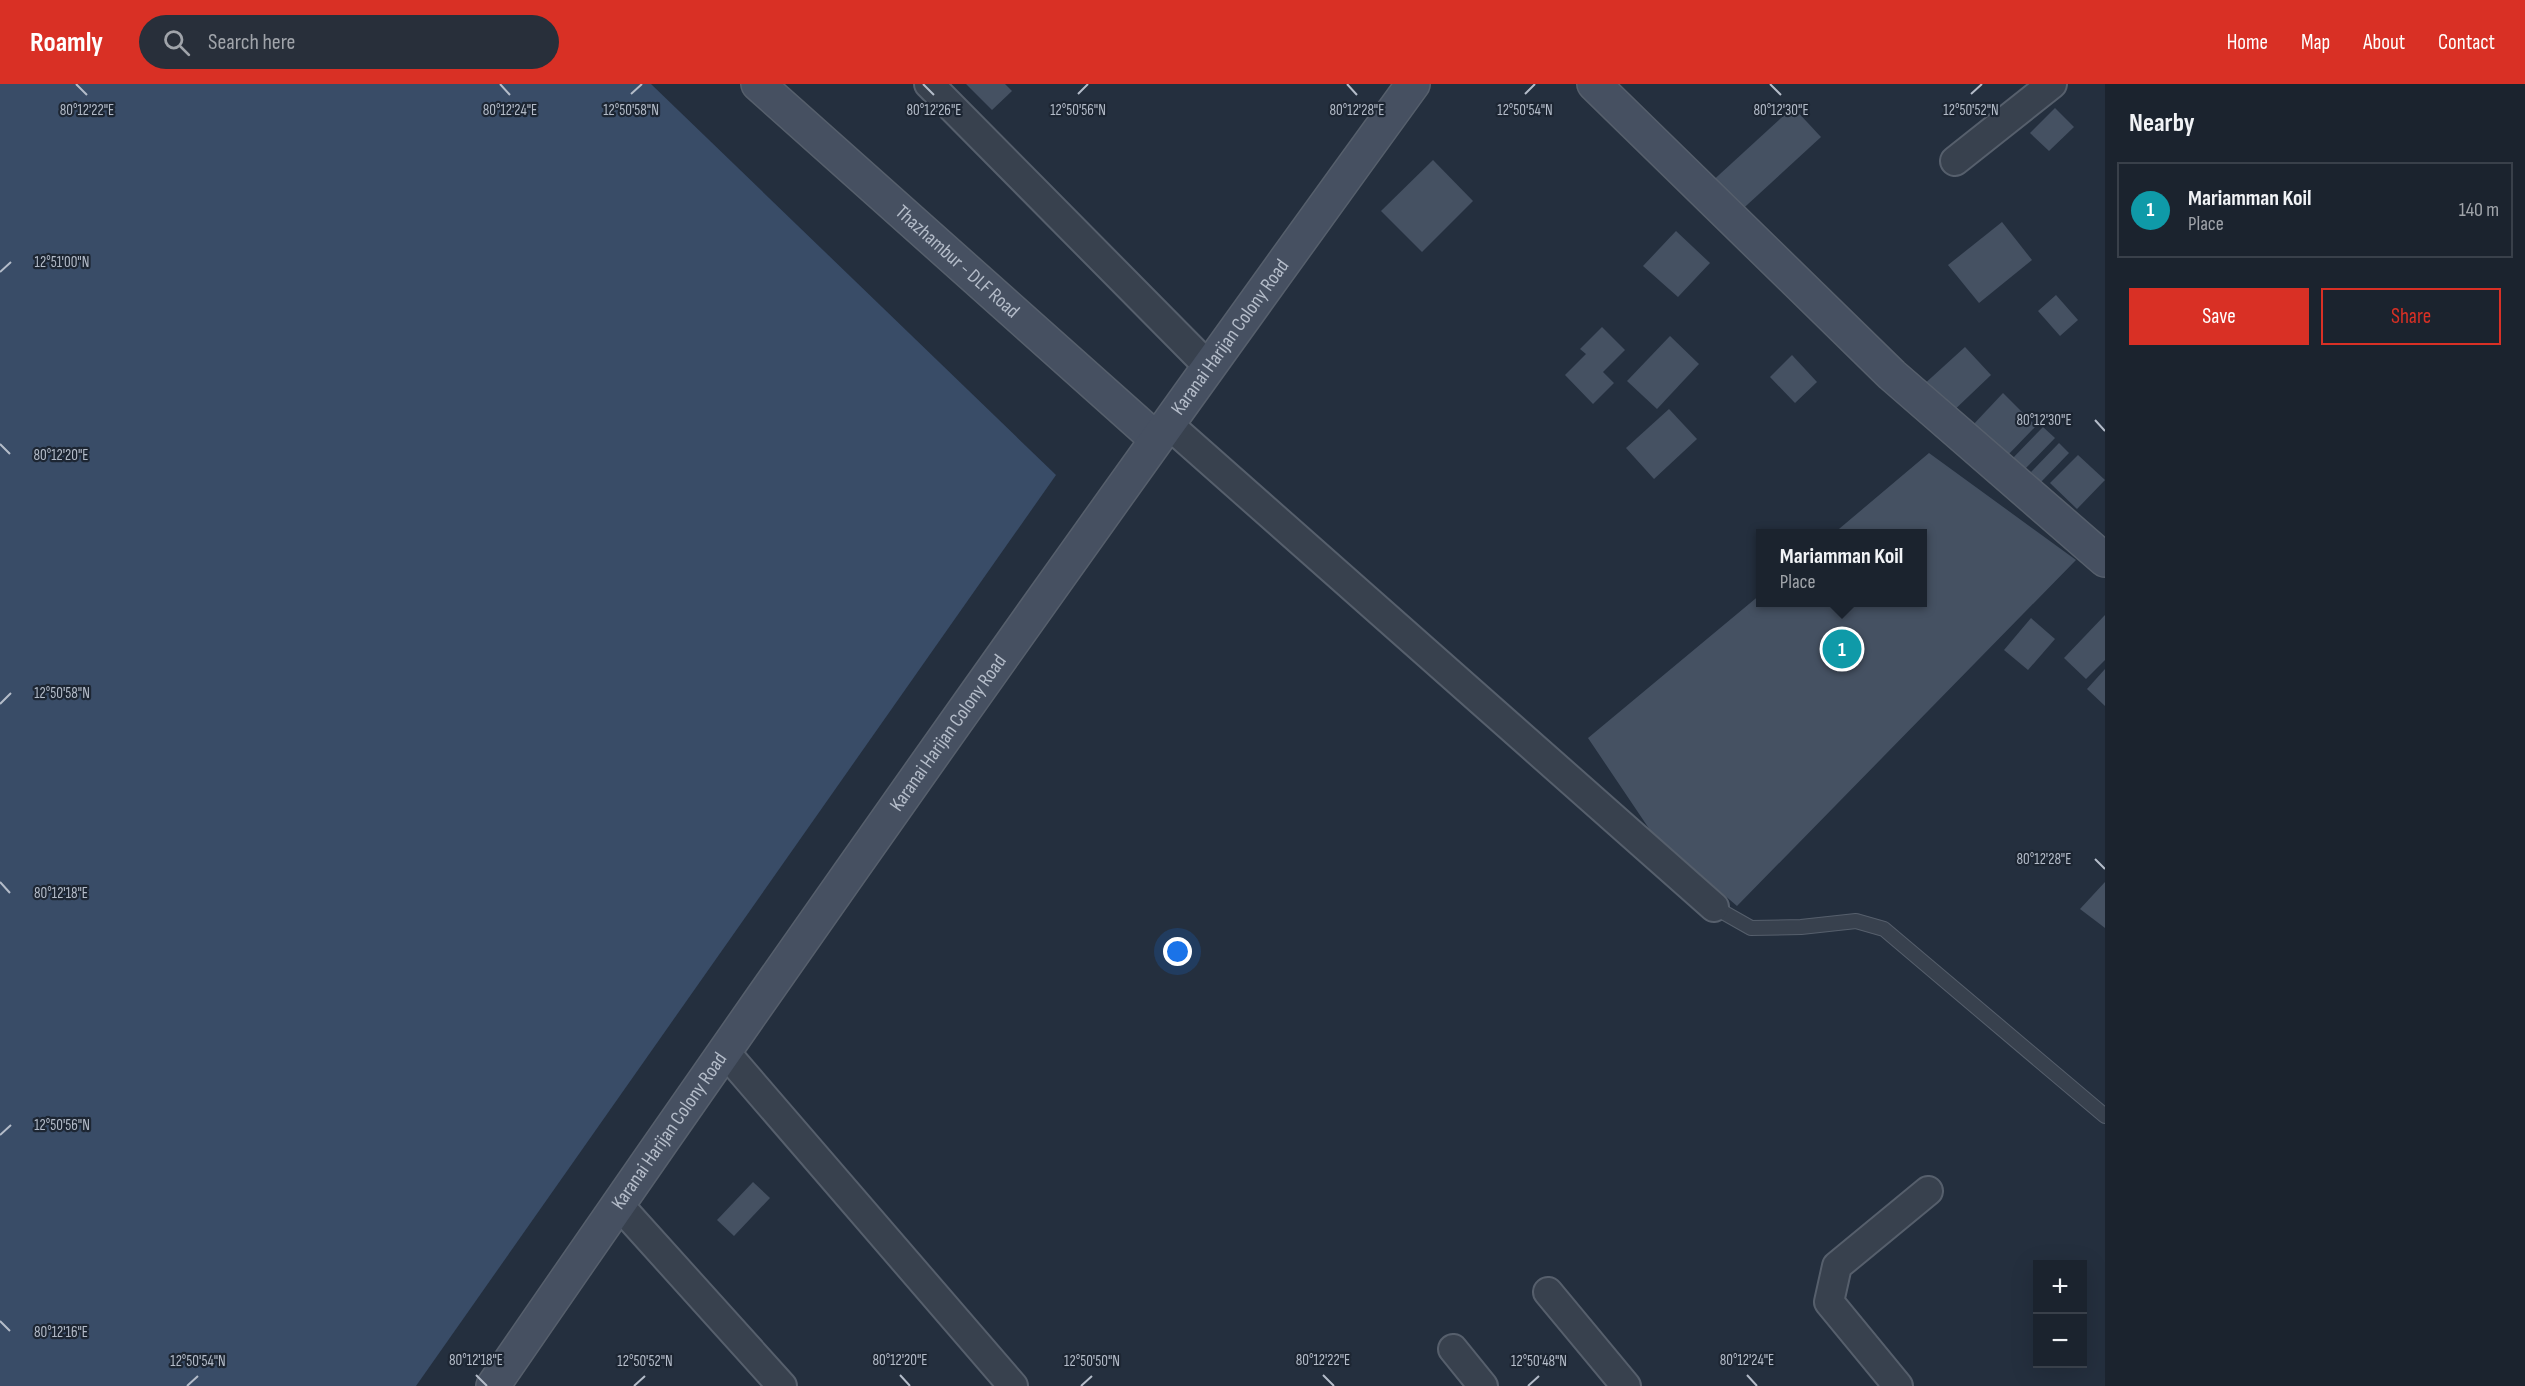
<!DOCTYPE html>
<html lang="en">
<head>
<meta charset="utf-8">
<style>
	body { margin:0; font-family:"Sofia Sans Condensed",sans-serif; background:#282f3a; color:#f1f3f6 }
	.controls { position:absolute; right:18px; bottom:18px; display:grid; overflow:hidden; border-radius:0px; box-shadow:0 6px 24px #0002 }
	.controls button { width:54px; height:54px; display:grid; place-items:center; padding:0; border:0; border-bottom:2px solid #39404a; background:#1b232e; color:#f1f3f6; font:30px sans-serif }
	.you { position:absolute; left:1178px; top:868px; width:21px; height:21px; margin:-15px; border:4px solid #fff; border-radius:50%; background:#1a73e8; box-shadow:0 0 0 9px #1a73e833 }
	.badge { display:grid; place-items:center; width:39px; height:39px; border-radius:50%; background:#d93025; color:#fff; font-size:20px; font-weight:700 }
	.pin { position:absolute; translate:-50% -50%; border:3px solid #fff; box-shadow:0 2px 6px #0006 }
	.popup { position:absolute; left:1756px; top:445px; width:171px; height:78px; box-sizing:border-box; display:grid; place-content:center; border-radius:0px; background:#1b232e; filter:drop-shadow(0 2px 4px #0005); font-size:20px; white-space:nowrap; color:#a0a4aa }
	.popup b { font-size:22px; color:#f1f3f6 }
	.popup::after { content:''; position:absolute; left:50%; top:100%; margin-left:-12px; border:12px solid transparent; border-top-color:#1b232e }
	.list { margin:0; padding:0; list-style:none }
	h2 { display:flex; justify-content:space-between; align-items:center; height:78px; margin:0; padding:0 24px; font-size:26px }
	h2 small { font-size:20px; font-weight:400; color:#a0a4aa }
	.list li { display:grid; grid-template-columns:39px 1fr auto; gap:18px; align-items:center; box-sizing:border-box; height:96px; margin:0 12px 12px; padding:0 12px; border:2px solid #39404a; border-radius:0px }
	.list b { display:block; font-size:22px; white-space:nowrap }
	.list p { margin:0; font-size:20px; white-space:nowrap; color:#a0a4aa }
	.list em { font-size:20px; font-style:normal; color:#a0a4aa }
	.actions { display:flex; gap:12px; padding:18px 24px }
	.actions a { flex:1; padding:14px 0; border:2px solid #d93025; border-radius:0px; text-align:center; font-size:21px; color:#d93025 }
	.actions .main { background:#d93025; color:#fff }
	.icon { flex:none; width:33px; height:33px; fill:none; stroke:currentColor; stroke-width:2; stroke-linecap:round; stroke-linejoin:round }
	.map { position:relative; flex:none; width:2105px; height:1302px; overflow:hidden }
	header { display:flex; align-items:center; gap:36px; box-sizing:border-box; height:84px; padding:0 30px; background:#d93025; color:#fff }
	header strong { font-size:28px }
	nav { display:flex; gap:33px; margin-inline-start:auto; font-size:21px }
	.search { width:420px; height:54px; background:#282f3a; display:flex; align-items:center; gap:15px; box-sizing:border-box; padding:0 21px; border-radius:33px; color:#a0a4aa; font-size:22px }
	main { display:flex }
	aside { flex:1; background:#1b232e }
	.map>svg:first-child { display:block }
	.water { fill:#394c67 }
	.building { fill:#455162 }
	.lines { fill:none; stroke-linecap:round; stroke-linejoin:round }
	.lane-casing { stroke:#565f6c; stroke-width:16 }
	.street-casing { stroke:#565f6c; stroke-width:32 }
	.secondary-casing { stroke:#565f6c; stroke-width:36 }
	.lane { stroke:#38414e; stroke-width:14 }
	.street { stroke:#38414e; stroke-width:28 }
	.secondary { stroke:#465061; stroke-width:33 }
	.ticks { fill:none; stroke:#b4bcc9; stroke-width:2 }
	.labels { text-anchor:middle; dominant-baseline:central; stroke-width:4.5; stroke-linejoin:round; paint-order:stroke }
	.street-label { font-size:20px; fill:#b4bcc9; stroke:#1d2633 }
	.ticks-label { font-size:15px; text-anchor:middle; fill:#b4bcc9; stroke:#1d2633; stroke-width:4.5; stroke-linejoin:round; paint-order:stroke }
</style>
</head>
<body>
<header>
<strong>Roamly</strong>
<div class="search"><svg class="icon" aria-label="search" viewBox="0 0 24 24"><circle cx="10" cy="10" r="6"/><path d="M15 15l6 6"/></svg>Search here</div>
<nav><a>Home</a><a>Map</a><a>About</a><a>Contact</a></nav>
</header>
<main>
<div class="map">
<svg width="2105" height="1302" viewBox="0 0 2105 1302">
	<rect width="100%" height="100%" fill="#242f3e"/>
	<polygon class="water" points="0,0 651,0 1056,391 416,1302 0,1302"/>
	<g class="building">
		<polygon points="966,0 1005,0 1012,7 992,26"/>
		<polygon points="1793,23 1821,53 1735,132 1708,101"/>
		<polygon points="2055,24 2074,43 2049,67 2030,49"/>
		<polygon points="1433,76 1473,117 1422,168 1381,127"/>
		<polygon points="2002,138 2032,176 1979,219 1948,181"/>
		<polygon points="1676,147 1710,179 1678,213 1643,182"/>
		<polygon points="2056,211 2078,236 2060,252 2038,227"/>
		<polygon points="1602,243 1625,266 1603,288 1614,299 1593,320 1565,291 1586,270 1580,265"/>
		<polygon points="1670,252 1699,280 1657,325 1627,297"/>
		<polygon points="1965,263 1991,291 1948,332 1921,303"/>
		<polygon points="1792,271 1817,298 1795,319 1770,293"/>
		<polygon points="2003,309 2036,342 2005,374 1972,342"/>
		<polygon points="1669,325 1697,355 1654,395 1626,364"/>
		<polygon points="2043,343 2055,354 2023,387 2011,376"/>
		<polygon points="2059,359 2069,369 2041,398 2031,388"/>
		<polygon points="1929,369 2076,476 1737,822 1652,749 1588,654 1761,510 1761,518 1923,518 1923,450 1833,450"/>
		<polygon points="2078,371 2105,396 2077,425 2050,399"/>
		<polygon points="2105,531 2105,576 2086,595 2064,574"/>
		<polygon points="2031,534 2055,555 2028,586 2004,566"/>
		<polygon points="2105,585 2105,622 2087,605"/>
		<polygon points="2105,798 2105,844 2080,825"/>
		<polygon points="753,1098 770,1114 734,1152 717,1136"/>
	</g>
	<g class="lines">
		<defs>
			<polyline id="lane" points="1714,823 1751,844 1801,843 1856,837 1884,845 2105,1032"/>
			<g id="street">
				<polyline points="929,0 1208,282"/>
				<polyline points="1955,77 2052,0"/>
				<polyline points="1167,339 1714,823"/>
				<polyline points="725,968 1013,1302"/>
				<polyline points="618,1120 782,1302"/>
				<polyline points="1548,1208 1626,1302"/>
				<polyline points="1453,1265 1483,1302"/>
				<polyline points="1898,1302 1829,1218 1837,1182 1928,1107"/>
			</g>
			<g id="secondary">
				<path id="s1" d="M 758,0 L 1156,355"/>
				<polyline points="1594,0 1892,291 2105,476"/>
				<path id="s2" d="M 493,1302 C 794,864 1101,430 1413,0"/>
			</g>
		</defs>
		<use href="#lane" class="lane-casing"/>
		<use href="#street" class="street-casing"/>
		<use href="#secondary" class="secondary-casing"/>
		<use href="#lane" class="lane"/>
		<use href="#street" class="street"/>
		<use href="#secondary" class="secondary"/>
	</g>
	<path class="ticks" d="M 76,0 L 87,11M 500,0 L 510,11M 923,0 L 934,11M 1347,0 L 1357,11M 1770,0 L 1781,11M 631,10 L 642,0M 1078,10 L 1088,0M 1525,10 L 1535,0M 1971,10 L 1982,0M 0,188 L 11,178M 2095,336 L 2105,347M 0,360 L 10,370M 0,620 L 11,609M 2095,775 L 2105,785M 0,798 L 10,809M 0,1051 L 11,1041M 0,1237 L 10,1247M 476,1291 L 487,1302M 900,1291 L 910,1302M 1323,1291 L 1334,1302M 1747,1291 L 1757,1302M 187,1302 L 198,1292M 634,1302 L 645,1292M 1081,1302 L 1092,1292M 1528,1302 L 1539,1292"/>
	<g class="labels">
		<g class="street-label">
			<text stroke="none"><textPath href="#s1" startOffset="267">Thazhambur - DLF Road</textPath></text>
			<text stroke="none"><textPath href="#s2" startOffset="1282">Karanai Harijan Colony Road</textPath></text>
			<text stroke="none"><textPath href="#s2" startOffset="796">Karanai Harijan Colony Road</textPath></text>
			<text stroke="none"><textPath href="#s2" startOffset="310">Karanai Harijan Colony Road</textPath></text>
		</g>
	</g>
	<g class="ticks-label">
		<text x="631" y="31">12°50'58"N</text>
		<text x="1078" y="31">12°50'56"N</text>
		<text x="1525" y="31">12°50'54"N</text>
		<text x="1971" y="31">12°50'52"N</text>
		<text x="87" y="31">80°12'22"E</text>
		<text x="510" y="31">80°12'24"E</text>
		<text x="934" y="31">80°12'26"E</text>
		<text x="1357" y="31">80°12'28"E</text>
		<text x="1781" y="31">80°12'30"E</text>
		<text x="62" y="183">12°51'00"N</text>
		<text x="2044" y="341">80°12'30"E</text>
		<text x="61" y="376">80°12'20"E</text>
		<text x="62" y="614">12°50'58"N</text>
		<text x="2044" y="780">80°12'28"E</text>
		<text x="61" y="814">80°12'18"E</text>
		<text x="62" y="1046">12°50'56"N</text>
		<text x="61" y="1253">80°12'16"E</text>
		<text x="476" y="1281">80°12'18"E</text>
		<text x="900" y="1281">80°12'20"E</text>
		<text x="1323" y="1281">80°12'22"E</text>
		<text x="1747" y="1281">80°12'24"E</text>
		<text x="198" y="1282">12°50'54"N</text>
		<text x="645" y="1282">12°50'52"N</text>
		<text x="1092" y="1282">12°50'50"N</text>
		<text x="1539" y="1282">12°50'48"N</text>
	</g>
</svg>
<div class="controls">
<button>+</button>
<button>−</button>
</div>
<div class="you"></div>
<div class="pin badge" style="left:1842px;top:565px;background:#0f9aa8">1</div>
<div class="popup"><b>Mariamman Koil</b>Place</div>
</div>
<aside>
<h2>Nearby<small></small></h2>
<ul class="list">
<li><span class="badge" style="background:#0f9aa8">1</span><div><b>Mariamman Koil</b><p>Place</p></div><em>140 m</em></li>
</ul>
<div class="actions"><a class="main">Save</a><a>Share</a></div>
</aside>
</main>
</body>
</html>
